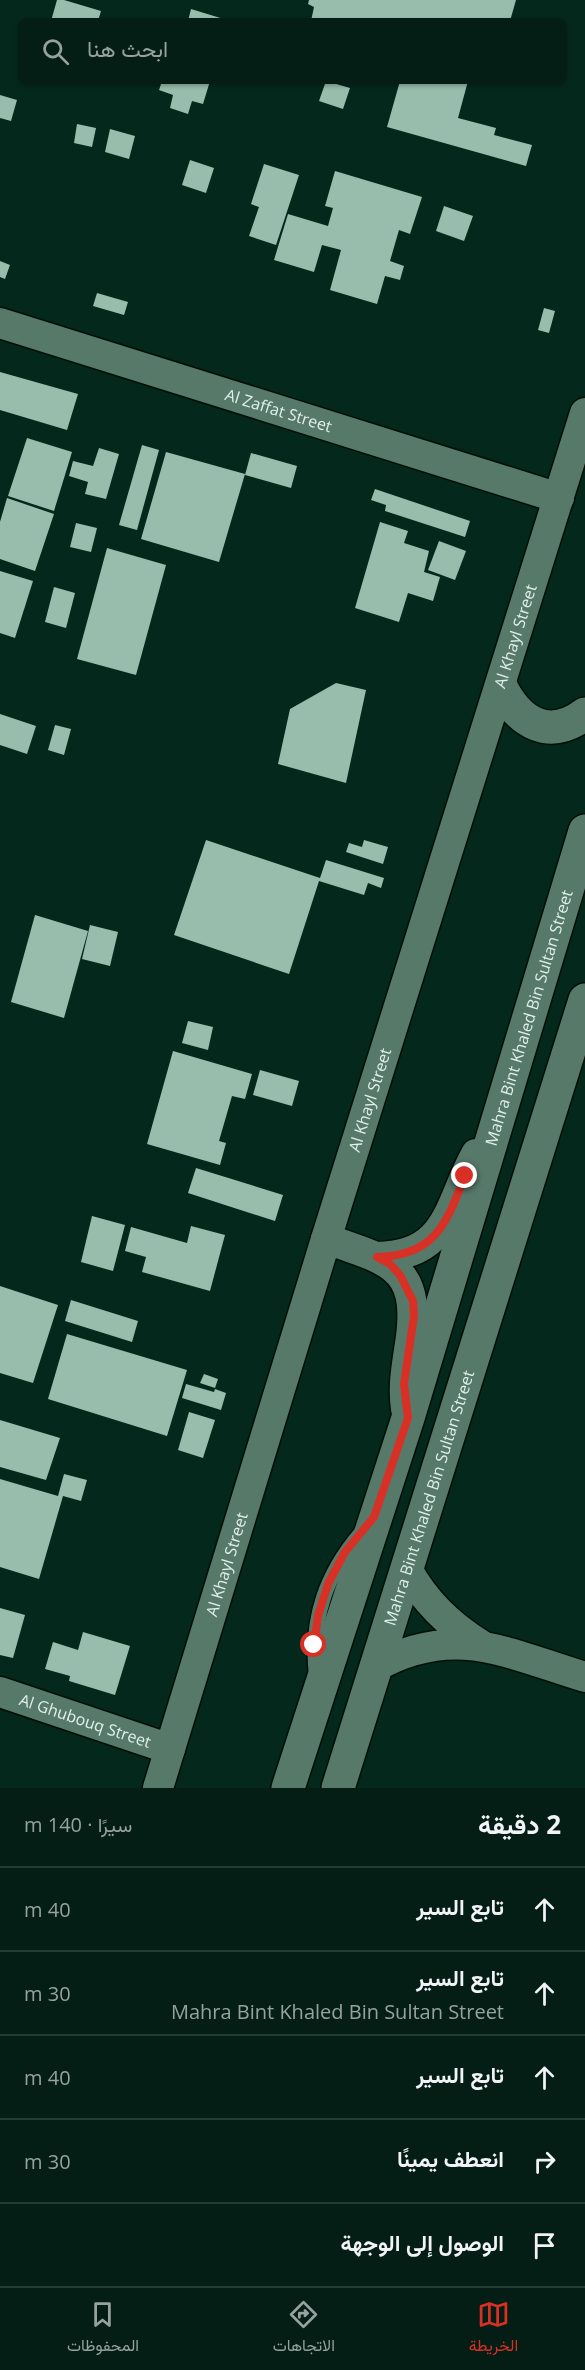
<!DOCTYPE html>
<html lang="ar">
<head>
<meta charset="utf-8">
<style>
	body { margin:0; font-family:"Open Sans",Vazirmatn,sans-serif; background:#0d271e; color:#f1f3f6; direction:rtl }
	.stop { position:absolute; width:18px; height:18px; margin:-14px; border:4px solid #d93025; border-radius:50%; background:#fff }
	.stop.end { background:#d93025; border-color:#fff; box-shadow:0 2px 6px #0008 }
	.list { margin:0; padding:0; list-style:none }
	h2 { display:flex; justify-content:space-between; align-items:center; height:78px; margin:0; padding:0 24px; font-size:26px }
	h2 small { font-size:20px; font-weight:400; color:#97a2a0 }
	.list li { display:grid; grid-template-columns:39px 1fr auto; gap:18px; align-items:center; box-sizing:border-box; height:84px; padding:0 24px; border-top:2px solid #253c34 }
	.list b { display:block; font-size:22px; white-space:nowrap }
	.list p { margin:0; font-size:20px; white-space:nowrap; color:#97a2a0 }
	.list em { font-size:20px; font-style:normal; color:#97a2a0 }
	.icon { flex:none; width:33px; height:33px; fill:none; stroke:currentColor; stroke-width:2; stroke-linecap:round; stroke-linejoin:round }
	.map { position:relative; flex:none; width:585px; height:1788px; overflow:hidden; direction:ltr }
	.search { position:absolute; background:#041e15; box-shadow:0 2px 4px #0004; left:18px; right:18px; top:18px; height:66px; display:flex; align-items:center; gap:15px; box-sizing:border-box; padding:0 21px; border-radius:9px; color:#97a2a0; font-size:22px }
	.sheet { height:498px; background:#041e15 }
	nav { display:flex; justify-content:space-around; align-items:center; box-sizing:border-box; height:84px; border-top:2px solid #253c34; background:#041e15; font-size:16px; color:#97a2a0 }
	nav a { display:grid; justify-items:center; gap:3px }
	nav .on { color:#d93025 }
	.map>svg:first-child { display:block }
	.building { fill:#98bdac }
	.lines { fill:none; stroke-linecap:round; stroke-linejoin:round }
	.service-casing { stroke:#000f07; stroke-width:18 }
	.minor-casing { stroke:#000f07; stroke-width:33 }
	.tertiary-casing { stroke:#000f07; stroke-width:36 }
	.service { stroke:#57796a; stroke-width:15 }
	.minor { stroke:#57796a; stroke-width:30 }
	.tertiary { stroke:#57796a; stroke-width:33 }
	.route { stroke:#d93025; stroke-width:8 }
	.labels { text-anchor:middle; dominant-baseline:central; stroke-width:6; stroke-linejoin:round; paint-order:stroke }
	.street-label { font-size:16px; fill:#dff1e9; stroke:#030d08 }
</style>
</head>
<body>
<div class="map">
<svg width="585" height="1788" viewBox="0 0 585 1788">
	<rect width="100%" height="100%" fill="#05281c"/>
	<g class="building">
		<polygon points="57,0 64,0 101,11 98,21 51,21"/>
		<polygon points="309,0 516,0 510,21 311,21 314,7 308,4"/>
		<polygon points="191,9 227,20 227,21 188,21"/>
		<polygon points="162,81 210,81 203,104 192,101 188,114 170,108 173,95 159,90"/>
		<polygon points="326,81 350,88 343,109 319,101"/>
		<polygon points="400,81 468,81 458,118 496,128 494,135 532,145 526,166 387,127"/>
		<polygon points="0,95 17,100 11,121 0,118"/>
		<polygon points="77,124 96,128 92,147 74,143"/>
		<polygon points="110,129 135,136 129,159 105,152"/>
		<polygon points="190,160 214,168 206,193 182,185"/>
		<polygon points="264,164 299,175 276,245 249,236 259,207 251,204"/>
		<polygon points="335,171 422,197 410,234 399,230 390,261 404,266 400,280 385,276 377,304 330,290 341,250 322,245 314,272 274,260 288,214 328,226 333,208 325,206"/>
		<polygon points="444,206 473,216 464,241 436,231"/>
		<polygon points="0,261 10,265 5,279 0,277"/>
		<polygon points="97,293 128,302 124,315 93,306"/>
		<polygon points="544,308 555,311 549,333 538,330"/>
		<polygon points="0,372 78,394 67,430 0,410"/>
		<polygon points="27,438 72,452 54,511 8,496"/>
		<polygon points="142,445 159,450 137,530 119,525"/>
		<polygon points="99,448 119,454 106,499 85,494 88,482 69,476 73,461 93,466"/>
		<polygon points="166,452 245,474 219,562 141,539"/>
		<polygon points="251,453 297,466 291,488 245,475"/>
		<polygon points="375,489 470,521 465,537 385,511 386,505 371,500"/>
		<polygon points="7,498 54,514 35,571 0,559 0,522"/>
		<polygon points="380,522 408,531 404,543 429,551 424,572 440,577 433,601 408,593 399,622 355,608"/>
		<polygon points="76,523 97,528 91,552 70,547"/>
		<polygon points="439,541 466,551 455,580 428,570"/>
		<polygon points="107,548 166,565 136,675 77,659"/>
		<polygon points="0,571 33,581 15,638 0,633"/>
		<polygon points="54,587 75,593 66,628 45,622"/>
		<polygon points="336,683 366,690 346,783 278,764 290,709"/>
		<polygon points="0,714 36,726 27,754 0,745"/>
		<polygon points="55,725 71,729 64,755 48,750"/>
		<polygon points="206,840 320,878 326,860 384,878 381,888 368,883 364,895 319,881 289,974 174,935"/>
		<polygon points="364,840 388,847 383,864 346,852 349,843 362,847"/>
		<polygon points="35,915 88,931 64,1018 11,1002"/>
		<polygon points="90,925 118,932 110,966 82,959"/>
		<polygon points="188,1021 213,1027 208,1050 182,1043"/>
		<polygon points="173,1051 252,1074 245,1099 232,1096 219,1141 226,1143 220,1165 147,1144"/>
		<polygon points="260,1070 299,1081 292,1106 253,1095"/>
		<polygon points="196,1168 283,1195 275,1221 188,1193"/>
		<polygon points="92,1216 125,1225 113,1271 81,1262"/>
		<polygon points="191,1226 225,1235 210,1291 142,1272 146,1257 125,1251 131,1227 187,1243"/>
		<polygon points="0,1286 58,1305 33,1383 0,1373"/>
		<polygon points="71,1300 138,1321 132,1342 65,1321"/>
		<polygon points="67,1334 187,1370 167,1436 48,1399"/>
		<polygon points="204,1374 218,1379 215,1388 200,1383"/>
		<polygon points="186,1384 214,1392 215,1389 226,1393 221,1410 182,1398"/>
		<polygon points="189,1412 215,1420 203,1458 178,1450"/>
		<polygon points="0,1420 60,1438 46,1480 0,1467"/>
		<polygon points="64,1474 87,1480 81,1501 63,1496 39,1579 0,1567 0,1479 58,1496"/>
		<polygon points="0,1608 25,1615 13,1658 0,1655"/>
		<polygon points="83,1632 130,1646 115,1695 69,1681 70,1676 45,1669 53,1642 78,1650"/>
	</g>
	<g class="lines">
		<defs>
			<path id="service" d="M 316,1671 C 311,1618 326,1574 361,1533"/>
			<g id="minor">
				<path id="s1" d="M 0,323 L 559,498"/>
				<path d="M 326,1239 C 394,1262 423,1268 409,1350 C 406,1370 403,1388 406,1409"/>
				<path d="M 377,1257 C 450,1256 448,1204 476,1154"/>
				<path d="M 407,1569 C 425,1602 449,1625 481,1645"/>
				<path d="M 375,1667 C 454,1623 506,1653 585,1677"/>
				<path id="s2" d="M 0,1692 L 170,1749"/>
				<path id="s3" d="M 158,1788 L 326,1239 L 585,413"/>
			</g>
			<g id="tertiary">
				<path d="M 501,687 C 519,723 549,741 585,714"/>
				<path id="s4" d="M 288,1788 L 408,1418 L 585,831"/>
				<path id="s5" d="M 338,1788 L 585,1000"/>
			</g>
		</defs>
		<use href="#service" class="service-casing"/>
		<use href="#minor" class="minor-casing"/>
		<use href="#tertiary" class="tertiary-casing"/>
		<use href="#service" class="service"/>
		<use href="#minor" class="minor"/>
		<use href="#tertiary" class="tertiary"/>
	</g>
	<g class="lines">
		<path class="route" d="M 314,1645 L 318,1616 L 328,1584 L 345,1552 L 374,1517 L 408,1418 L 404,1384 L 414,1316 L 413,1301 L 400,1275 L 390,1264 L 377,1257 C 435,1256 446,1224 465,1176"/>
	</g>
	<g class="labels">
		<g class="street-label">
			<text stroke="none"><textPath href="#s1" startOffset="292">Al Zaffat Street</textPath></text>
			<text stroke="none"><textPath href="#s3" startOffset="1206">Al Khayl Street</textPath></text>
			<text stroke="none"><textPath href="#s4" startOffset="807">Mahra Bint Khaled Bin Sultan Street</textPath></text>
			<text stroke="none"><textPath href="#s3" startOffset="720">Al Khayl Street</textPath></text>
			<text stroke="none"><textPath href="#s5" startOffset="304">Mahra Bint Khaled Bin Sultan Street</textPath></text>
			<text stroke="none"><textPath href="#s3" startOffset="234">Al Khayl Street</textPath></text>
			<text stroke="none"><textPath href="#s2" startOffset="90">Al Ghubouq Street</textPath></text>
		</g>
	</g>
</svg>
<div class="stop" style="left:314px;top:1645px"></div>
<div class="stop end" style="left:465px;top:1176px"></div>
<div class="search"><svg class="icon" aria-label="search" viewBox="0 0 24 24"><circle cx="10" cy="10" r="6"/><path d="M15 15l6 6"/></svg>ابحث هنا</div>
</div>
<section class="sheet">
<h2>2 دقيقة<small>سيرًا · 140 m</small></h2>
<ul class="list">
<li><svg class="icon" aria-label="ahead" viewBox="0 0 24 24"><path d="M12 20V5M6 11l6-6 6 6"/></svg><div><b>تابع السير</b></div><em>40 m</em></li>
<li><svg class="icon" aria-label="ahead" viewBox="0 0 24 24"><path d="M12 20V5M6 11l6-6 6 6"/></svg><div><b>تابع السير</b><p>Mahra Bint Khaled Bin Sultan Street</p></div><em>30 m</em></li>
<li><svg class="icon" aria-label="ahead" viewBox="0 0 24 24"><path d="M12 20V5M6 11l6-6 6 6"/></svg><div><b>تابع السير</b></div><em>40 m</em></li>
<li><svg class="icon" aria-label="right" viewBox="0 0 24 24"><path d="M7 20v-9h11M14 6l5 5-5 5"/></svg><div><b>انعطف يمينًا</b></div><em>30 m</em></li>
<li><svg class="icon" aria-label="arrive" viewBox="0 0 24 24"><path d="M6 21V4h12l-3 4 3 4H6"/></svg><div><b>الوصول إلى الوجهة</b></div></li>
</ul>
</section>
<nav>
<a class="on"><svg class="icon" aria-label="map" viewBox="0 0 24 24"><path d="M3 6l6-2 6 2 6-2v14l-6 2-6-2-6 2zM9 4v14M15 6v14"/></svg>الخريطة</a>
<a><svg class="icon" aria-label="directions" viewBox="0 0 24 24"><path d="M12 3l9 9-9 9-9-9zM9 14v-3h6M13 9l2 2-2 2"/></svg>الاتجاهات</a>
<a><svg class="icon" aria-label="saved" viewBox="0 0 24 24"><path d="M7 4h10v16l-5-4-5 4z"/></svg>المحفوظات</a>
</nav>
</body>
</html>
